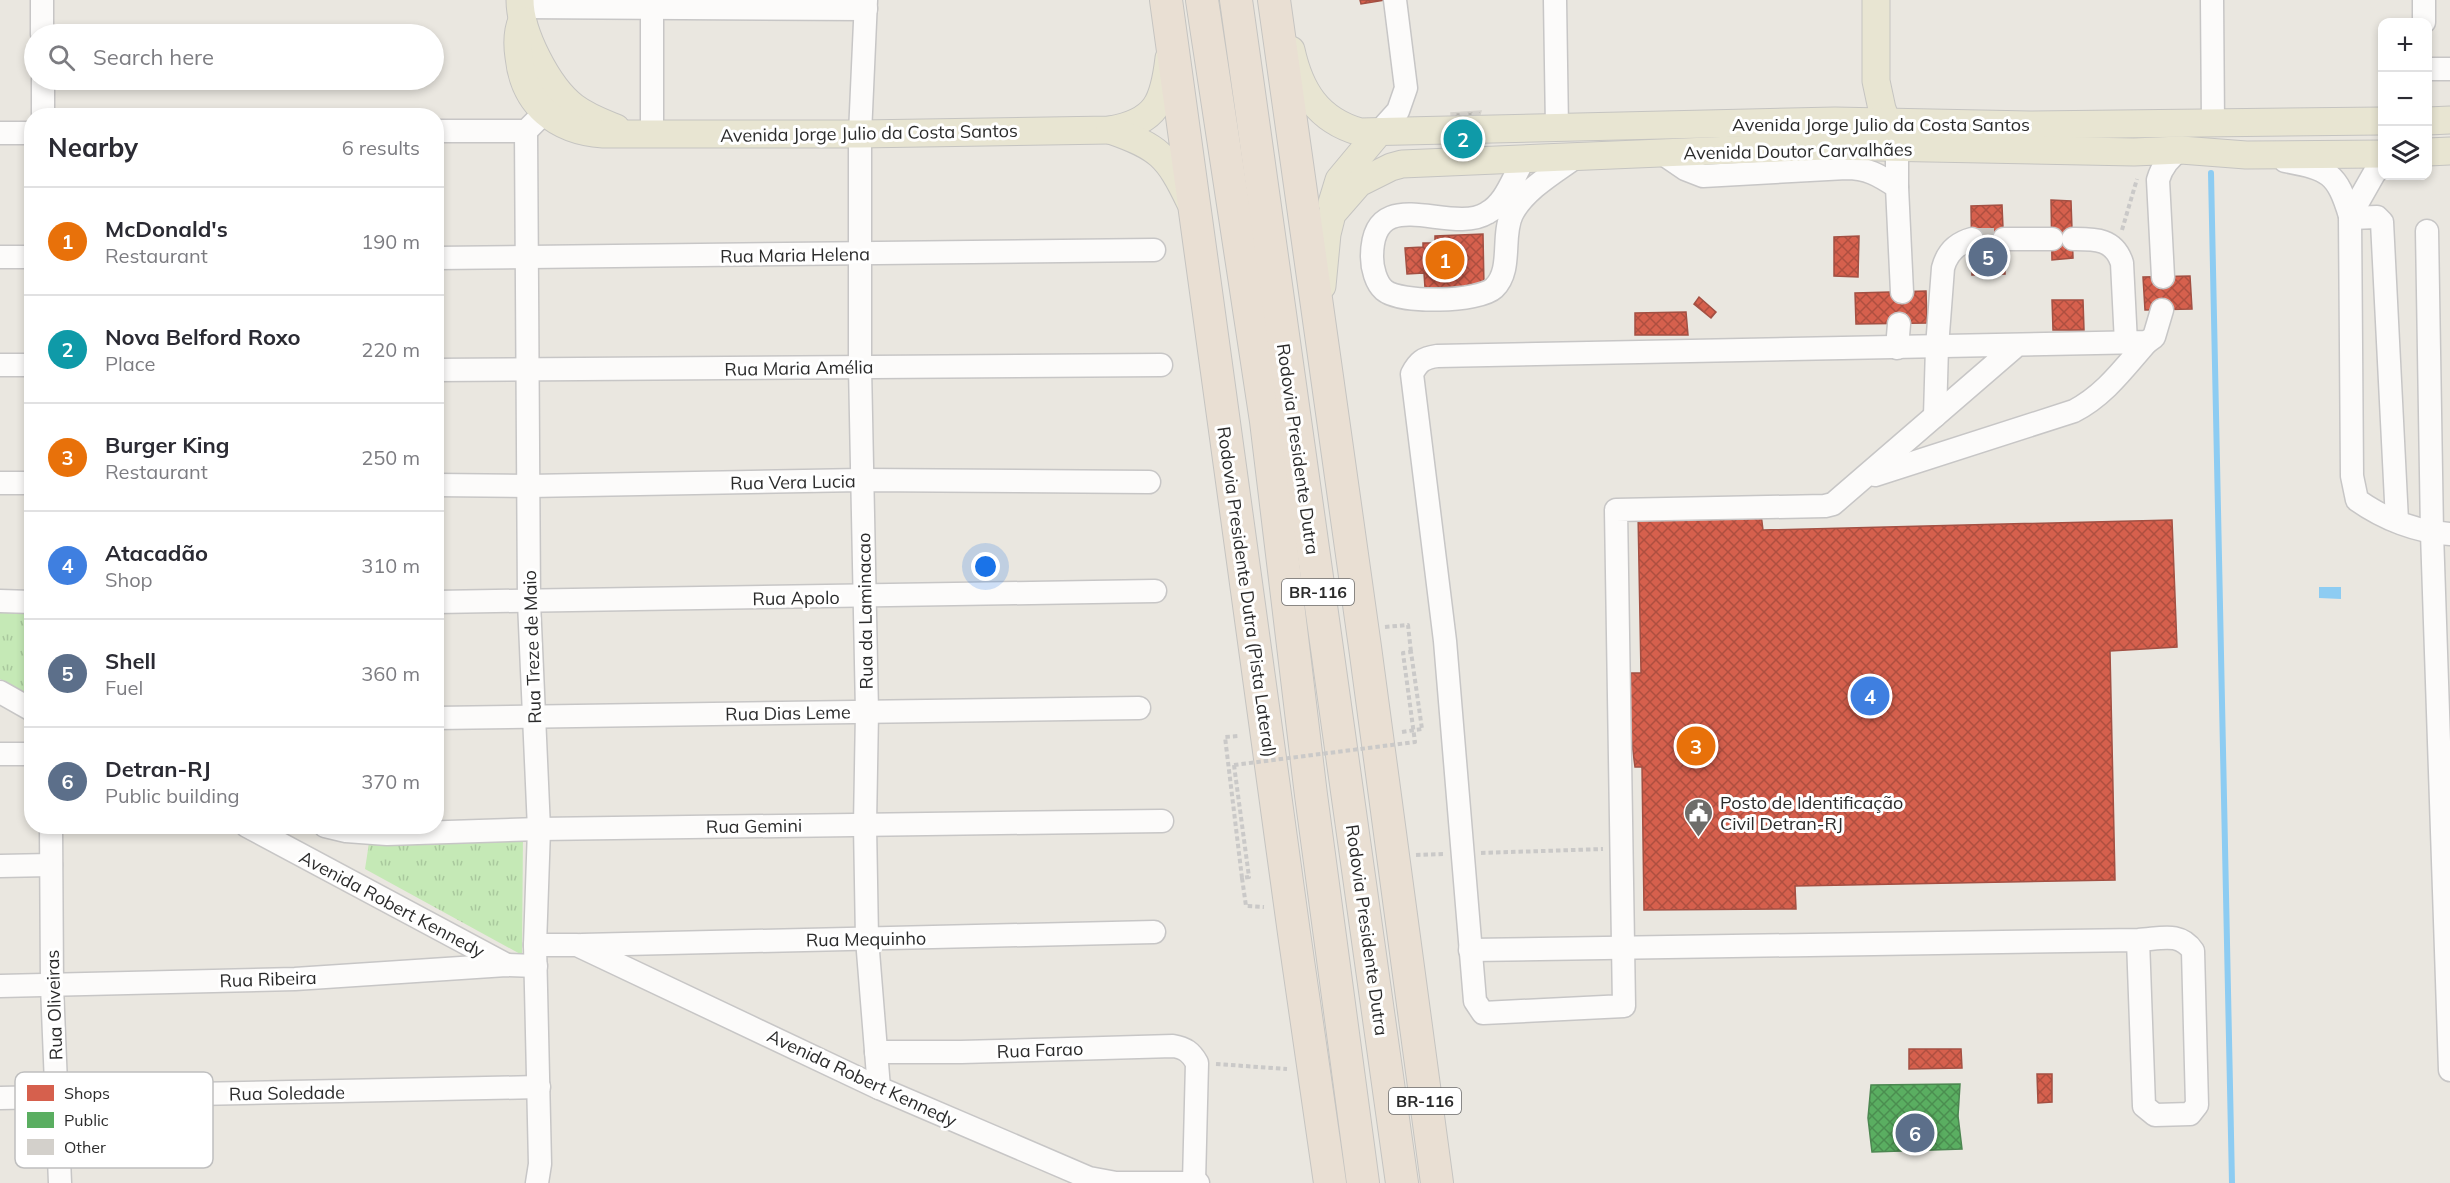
<!DOCTYPE html>
<html lang="en">
<head>
<meta charset="utf-8">
<style>
	body { margin:0; font-family:Mulish,sans-serif; background:#f7f7f7; color:#2b2b33 }
	.controls { position:absolute; right:18px; top:18px; display:grid; overflow:hidden; border-radius:12px; box-shadow:0 3px 9px #0003 }
	.controls button { width:54px; height:54px; display:grid; place-items:center; padding:0; border:0; border-bottom:2px solid #e1e1e2; background:#fff; color:#2b2b33; font:30px sans-serif }
	.you { position:absolute; left:986px; top:567px; width:21px; height:21px; margin:-15px; border:4px solid #fff; border-radius:50%; background:#1a73e8; box-shadow:0 0 0 9px #1a73e833 }
	.badge { display:grid; place-items:center; width:39px; height:39px; border-radius:50%; background:#ea580c; color:#fff; font-size:20px; font-weight:700 }
	.pin { position:absolute; translate:-50% -50%; border:3px solid #fff; box-shadow:0 2px 6px #0006 }
	.list { margin:0; padding:0; list-style:none }
	h2 { display:flex; justify-content:space-between; align-items:center; height:78px; margin:0; padding:0 24px; font-size:26px }
	h2 small { font-size:20px; font-weight:400; color:#7c7c81 }
	.list li { display:grid; grid-template-columns:39px 1fr auto; gap:18px; align-items:center; box-sizing:border-box; height:108px; padding:0 24px; border-top:2px solid #e1e1e2 }
	.list b { display:block; font-size:22px; white-space:nowrap }
	.list p { margin:0; font-size:20px; white-space:nowrap; color:#7c7c81 }
	.list em { font-size:20px; font-style:normal; color:#7c7c81 }
	.icon { flex:none; width:33px; height:33px; fill:none; stroke:currentColor; stroke-width:2; stroke-linecap:round; stroke-linejoin:round }
	.map { position:relative; flex:none; width:2450px; height:1183px; overflow:hidden }
	.search { position:absolute; background:#fff; box-shadow:0 3px 9px #0003; left:24px; top:24px; width:420px; height:66px; display:flex; align-items:center; gap:15px; box-sizing:border-box; padding:0 21px; border-radius:33px; color:#7c7c81; font-size:22px }
	.panel { position:absolute; background:#fff; box-shadow:0 3px 9px #0003; left:24px; top:108px; width:420px; height:726px; border-radius:24px }
	.map>svg:first-child { display:block }
	.park { fill:url(#park-tufts) }
	.water { fill:url(#water-ripples) }
	.shops { fill:url(#shops-cross-hatch); stroke:#a35043; stroke-width:1.5 }
	.public { fill:url(#public-cross-hatch); stroke:#4c8751; stroke-width:1.5 }
	.lines { fill:none; stroke-linecap:round; stroke-linejoin:round }
	.stream { stroke:#8dccf2; stroke-width:6 }
	.building { fill:url(#building-cross-hatch); stroke:#d5d2cc; stroke-width:1.5 }
	.minor-tunnel { stroke:#c4c1bc; stroke-width:22; stroke-dasharray:22 11; stroke-linecap:butt }
	.minor-casing { stroke:#c7c6c6; stroke-width:25 }
	.major-casing { stroke:#c5c4c1; stroke-width:29 }
	.highway-casing { stroke:#c5c4c1; stroke-width:34 }
	.path { stroke:#cac9c8; stroke-width:4; stroke-dasharray:4.5 3; stroke-linecap:butt }
	.minor { stroke:#fcfbfa; stroke-width:22 }
	.major { stroke:#e8e5d2; stroke-width:27 }
	.highway { stroke:#e9dfd3; stroke-width:32 }
	.path-bridge { stroke:#cac9c8; stroke-width:4; stroke-dasharray:4.5 3; stroke-linecap:butt }
	.labels { text-anchor:middle; dominant-baseline:central; stroke-width:6; stroke-linejoin:round; paint-order:stroke }
	.shield { fill:#fff; stroke:#6b6b6b; stroke-width:1.5 }
	.shield-label { font-size:16px; font-weight:bold; fill:#2b2b2b }
	.street-label { font-size:18px; fill:#2b2b2b; stroke:#fff }
	.poi-label { font-size:18px; fill:#2b2b2b; stroke:#fff; text-anchor:start }
	.key { fill:#fff; stroke:#bfbfbf; stroke-width:1.5 }
	.key-label { font-size:16px; fill:#2b2b2b }
</style>
</head>
<body>
<div class="map">
<svg width="2450" height="1183" viewBox="0 0 2450 1183">
	<defs>
		<pattern id="park-tufts" width="24" height="20" patternUnits="userSpaceOnUse" patternTransform="scale(1.5)"><rect width="24" height="20" fill="#c5e9b6"/><path d="M3 7l-1-3M5 7V3M7 7l1-3M15 17l-1-3M17 17v-4M19 17l1-3" fill="none" stroke="#a9c89d"/></pattern>
		<pattern id="water-ripples" width="26" height="14" patternUnits="userSpaceOnUse" patternTransform="scale(1.5)"><rect width="26" height="14" fill="#8dccf2"/><path d="M2 4q2-2 4 0t4 0M15 11q2-2 4 0t4 0" fill="none" stroke="#7aafd0"/></pattern>
		<pattern id="shops-cross-hatch" width="8" height="8" patternUnits="userSpaceOnUse" patternTransform="scale(1.5)"><rect width="8" height="8" fill="#d6604d"/><path d="M0 0l8 8M0 8l8-8" fill="none" stroke="#ae4f40"/></pattern>
		<pattern id="public-cross-hatch" width="8" height="8" patternUnits="userSpaceOnUse" patternTransform="scale(1.5)"><rect width="8" height="8" fill="#5aae61"/><path d="M0 0l8 8M0 8l8-8" fill="none" stroke="#4b8e50"/></pattern>
		<pattern id="building-cross-hatch" width="8" height="8" patternUnits="userSpaceOnUse" patternTransform="scale(1.5)"><rect width="8" height="8" fill="#d3d0cb"/><path d="M0 0l8 8M0 8l8-8" fill="none" stroke="#b5b3ae"/></pattern>
	</defs>
	<rect width="100%" height="100%" fill="#eae7e0"/>
	<g class="park">
		<polygon points="0,610 31,611 31,696 0,679"/>
		<polygon points="523,832 522,955 365,869 369,843"/>
	</g>
	<polygon class="water" points="2319,587 2341,587 2341,599 2319,598"/>
	<g class="shops">
		<polygon points="1360,0 1385,0 1361,4"/>
		<polygon points="2051,200 2071,201 2073,258 2052,260"/>
		<polygon points="2002,205 2005,274 1972,275 1971,206"/>
		<polygon points="1483,234 1484,287 1425,288 1424,273 1407,274 1405,248 1423,247 1423,243 1435,243 1435,236"/>
		<polygon points="1859,236 1858,277 1834,276 1834,237"/>
		<polygon points="2190,276 2192,309 2145,310 2143,277"/>
		<polygon points="1926,291 1927,323 1856,324 1855,293"/>
		<polygon points="1699,297 1716,312 1711,318 1694,304"/>
		<polygon points="2052,300 2083,300 2084,330 2053,330"/>
		<polygon points="1686,312 1688,335 1635,335 1635,313"/>
		<polygon points="1638,513 1761,514 1763,530 2172,520 2177,647 2110,651 2115,880 1795,886 1796,909 1644,910 1642,767 1635,767 1629,720 1631,673 1641,673"/>
		<polygon points="1909,1049 1961,1049 1962,1068 1909,1069"/>
		<polygon points="2037,1074 2052,1074 2052,1102 2038,1103"/>
	</g>
	<polygon class="public" points="1960,1084 1958,1116 1962,1149 1872,1152 1868,1118 1871,1085"/>
	<g class="lines">
		<polyline class="stream" points="2211,173 2232,1183"/>
	</g>
	<polygon class="building" points="1481,111 1465,165 1455,166 1451,113"/>
	<g class="lines">
		<polyline class="minor-tunnel" points="1972,239 2004,239"/>
		<defs>
			<g id="minor">
				<polyline points="42,0 42,34"/>
				<polyline points="866,0 860,134 860,367 867,712 865,825 867,939 879,1088"/>
				<polyline points="1555,0 1557,128"/>
				<polyline points="2212,0 2213,123"/>
				<polyline points="520,7 866,9"/>
				<polyline points="652,8 652,135"/>
				<polyline points="2424,22 2424,0"/>
				<polyline points="2428,69 2450,69"/>
				<polyline points="43,80 43,116"/>
				<polyline points="436,131 526,131 536,121"/>
				<polyline points="526,131 529,602 539,829 535,945 540,1164 537,1183"/>
				<polyline points="1379,132 1398,111 1406,88 1395,0"/>
				<polyline points="0,133 32,133"/>
				<path d="M 1663,154 L 1685,169 L 1703,176 L 1846,168 C 1867,168 1879,175 1897,187 L 1902,292"/>
				<path d="M 1525,158 C 1513,176 1507,202 1487,213 C 1450,236 1372,180 1372,257 C 1372,268 1376,283 1384,290 C 1400,304 1479,302 1494,288 C 1513,270 1501,236 1512,214 C 1524,190 1555,172 1576,157"/>
				<path d="M 2285,161 C 2329,169 2337,173 2350,216 L 2352,476 L 2357,500 C 2384,519 2417,532 2450,534"/>
				<polyline points="1897,187 1897,147"/>
				<polyline points="2350,216 2375,172 2382,167"/>
				<polyline points="2351,218 2377,217 2382,222 2397,521"/>
				<polyline points="2427,231 2432,533 2450,1070"/>
				<polyline points="2004,239 2052,239"/>
				<path d="M 2073,239 C 2094,239 2114,238 2122,263 L 2126,343"/>
				<polyline points="0,257 32,257"/>
				<polyline points="436,258 1154,250"/>
				<path d="M 2163,277 L 2158,180 C 2162,166 2169,157 2181,150"/>
				<path d="M 2016,346 L 1833,504 L 1825,506 L 1616,510 L 1624,1006 L 1483,1013 L 1475,1001 L 1445,641 L 1412,374 C 1418,362 1423,358 1437,356 L 2147,342 L 2154,337 L 2162,310"/>
				<polyline points="1897,348 1899,324"/>
				<polyline points="0,365 32,365"/>
				<polyline points="436,370 1161,365"/>
				<path d="M 1935,416 L 1937,347 L 1943,268 C 1947,253 1957,243 1972,239"/>
				<path d="M 1875,475 L 2074,411 C 2105,395 2124,368 2147,342"/>
				<polyline points="0,483 32,483"/>
				<polyline points="436,485 529,486 861,480 1149,482"/>
				<polyline points="0,601 32,602"/>
				<polyline points="436,602 1155,591"/>
				<polyline points="0,692 32,710"/>
				<polyline points="436,718 1139,708"/>
				<polyline points="0,754 32,754"/>
				<polyline points="51,826 52,986 60,1183"/>
				<polyline points="247,826 505,964"/>
				<polyline points="325,826 346,831 387,834 539,829 1162,821"/>
				<polyline points="0,866 51,865"/>
				<polyline points="535,945 577,945 879,1088 1089,1178 1116,1183 1198,1183"/>
				<polyline points="582,945 1154,932"/>
				<path d="M 1470,950 L 2138,940 C 2160,939 2180,931 2193,951 L 2197,1105 L 2190,1114 L 2155,1115 L 2144,1106 L 2138,940"/>
				<polyline points="0,986 295,979 506,965 536,966"/>
				<path d="M 876,1052 L 961,1052 L 1173,1046 C 1185,1048 1191,1052 1197,1063 L 1194,1182"/>
				<polyline points="0,1098 539,1087"/>
			</g>
			<g id="major">
				<path d="M 520,0 C 520,33 548,87 574,107 C 587,117 601,122 616,128"/>
				<polyline points="1876,0 1876,81 1882,109 1893,138"/>
				<path d="M 522,20 C 517,32 517,44 519,57 C 524,105 557,131 603,134 L 860,134 L 1110,130 C 1157,122 1164,101 1169,58"/>
				<path d="M 1291,50 C 1300,91 1318,120 1360,132 L 1835,121 L 2030,125 L 2382,121"/>
				<polyline points="2428,121 2450,120"/>
				<path d="M 1110,130 C 1159,147 1168,156 1190,202"/>
				<polyline points="2428,152 2450,151"/>
				<polyline points="1332,203 1339,180 1379,132"/>
				<polyline points="1322,286 1327,234 1332,214 1359,183 1391,167 1402,164 1825,146 2134,152 2181,150 2246,155 2382,154"/>
			</g>
			<g id="highway">
				<polyline points="1166,0 1294,933 1330,1183"/>
				<polyline points="1202,0 1266,421 1311,795 1363,1183"/>
				<polyline points="1236,0 1402,1183"/>
				<polyline points="1274,0 1365,647 1437,1183"/>
			</g>
		</defs>
		<use href="#minor" class="minor-casing"/>
		<use href="#major" class="major-casing"/>
		<use href="#highway" class="highway-casing"/>
		<g class="path">
			<polyline points="2122,230 2137,179"/>
			<polyline points="1385,627 1408,625 1411,652"/>
			<polyline points="1402,732 1422,729"/>
			<polyline points="1234,765 1249,877 1242,878 1225,737 1238,736"/>
			<polyline points="1481,853 1603,849"/>
			<polyline points="1416,855 1444,854"/>
			<polyline points="1242,878 1246,906 1264,907"/>
			<polyline points="1216,1064 1287,1069"/>
		</g>
		<use href="#minor" class="minor"/>
		<use href="#major" class="major"/>
		<use href="#highway" class="highway"/>
		<polyline class="path-bridge" points="1234,765 1415,742 1403,653 1411,652 1422,729"/>
	</g>
	<defs>
		<symbol id="civic-pin" viewBox="-11 -11 22 30"><path d="M0 17L-7.5 6A9.5 9.5 0 1 1 7.5 6Z" fill="#6e6d6a" stroke="#fff"/><path d="M-.6-6.5H3V-4.5H.6V-3L4-1V1h2V6H-6V1h2V-1L-.6-3ZM-1.2 2.5V6h2.4V2.5Z" fill="#fff"/></symbol>
	</defs>
	<g fill-rule="evenodd">
		<use href="#civic-pin" x="1682" y="796" width="33" height="45"/>
	</g>
	<g class="labels">
		<g class="shield">
			<rect x="1282" y="579" width="72" height="26" rx="4.5"/>
			<rect x="1389" y="1088" width="72" height="26" rx="4.5"/>
		</g>
		<g class="shield-label">
			<text x="1318" y="592">BR-116</text>
			<text x="1425" y="1101">BR-116</text>
		</g>
		<g class="street-label">
			<text x="1881" y="124">Avenida Jorge Julio da Costa Santos</text>
			<text transform="translate(869 133) rotate(-1)">Avenida Jorge Julio da Costa Santos</text>
			<text transform="translate(1798 151) rotate(-1)">Avenida Doutor Carvalhães</text>
			<text transform="translate(795 255) rotate(-1)">Rua Maria Helena</text>
			<text transform="translate(799 368) rotate(-1)">Rua Maria Amélia</text>
			<text transform="translate(1298 449) rotate(82)">Rodovia Presidente Dutra</text>
			<text transform="translate(793 482) rotate(-1)">Rua Vera Lucia</text>
			<text transform="translate(1247 592) rotate(82)">Rodovia Presidente Dutra (Pista Lateral)</text>
			<text transform="translate(796 598) rotate(-1)">Rua Apolo</text>
			<text transform="translate(865 611) rotate(-91)">Rua da Laminacao</text>
			<text transform="translate(532 647) rotate(-92)">Rua Treze de Maio</text>
			<text transform="translate(788 713) rotate(-1)">Rua Dias Leme</text>
			<text transform="translate(754 826) rotate(-1)">Rua Gemini</text>
			<text transform="translate(392 904) rotate(28)">Avenida Robert Kennedy</text>
			<text transform="translate(1367 930) rotate(82)">Rodovia Presidente Dutra</text>
			<text transform="translate(866 939) rotate(-1)">Rua Mequinho</text>
			<text transform="translate(268 979) rotate(-2)">Rua Ribeira</text>
			<text transform="translate(54 1005) rotate(-92)">Rua Oliveiras</text>
			<text transform="translate(1040 1050) rotate(-2)">Rua Farao</text>
			<text transform="translate(862 1078) rotate(25)">Avenida Robert Kennedy</text>
			<text transform="translate(287 1093) rotate(-1)">Rua Soledade</text>
		</g>
		<g class="poi-label">
			<text x="1720" y="802">Posto de Identificação<tspan x="1720" dy="21">Civil Detran-RJ</tspan></text>
		</g>
	</g>
	<rect x="15" y="1072" width="198" height="96" rx="9" class="key"/>
	<rect x="27" y="1085" width="27" height="16" fill="#d6604d"/>
	<rect x="27" y="1112" width="27" height="16" fill="#5aae61"/>
	<rect x="27" y="1139" width="27" height="16" fill="#d3d0cb"/>
	<g class="key-label">
		<text x="64" y="1099">Shops</text>
		<text x="64" y="1126">Public</text>
		<text x="64" y="1153">Other</text>
	</g>
</svg>
<div class="controls">
<button>+</button>
<button>−</button>
<button><svg class="icon" aria-label="layers" viewBox="0 0 24 24"><path d="M12 4l9 5-9 5-9-5zM3 14l9 5 9-5"/></svg></button>
</div>
<div class="you"></div>
<div class="pin badge" style="left:1445px;top:260px;background:#e8710a">1</div>
<div class="pin badge" style="left:1463px;top:139px;background:#0f9aa8">2</div>
<div class="pin badge" style="left:1696px;top:746px;background:#e8710a">3</div>
<div class="pin badge" style="left:1870px;top:696px;background:#3f7fe0">4</div>
<div class="pin badge" style="left:1988px;top:257px;background:#5c6f8a">5</div>
<div class="pin badge" style="left:1915px;top:1133px;background:#5c6f8a">6</div>
<div class="search"><svg class="icon" aria-label="search" viewBox="0 0 24 24"><circle cx="10" cy="10" r="6"/><path d="M15 15l6 6"/></svg>Search here</div>
<section class="panel">
<h2>Nearby<small>6 results</small></h2>
<ul class="list">
<li><span class="badge" style="background:#e8710a">1</span><div><b>McDonald's</b><p>Restaurant</p></div><em>190 m</em></li>
<li><span class="badge" style="background:#0f9aa8">2</span><div><b>Nova Belford Roxo</b><p>Place</p></div><em>220 m</em></li>
<li><span class="badge" style="background:#e8710a">3</span><div><b>Burger King</b><p>Restaurant</p></div><em>250 m</em></li>
<li><span class="badge" style="background:#3f7fe0">4</span><div><b>Atacadão</b><p>Shop</p></div><em>310 m</em></li>
<li><span class="badge" style="background:#5c6f8a">5</span><div><b>Shell</b><p>Fuel</p></div><em>360 m</em></li>
<li><span class="badge" style="background:#5c6f8a">6</span><div><b>Detran-RJ</b><p>Public building</p></div><em>370 m</em></li>
</ul>
</section>
</div>
</body>
</html>
